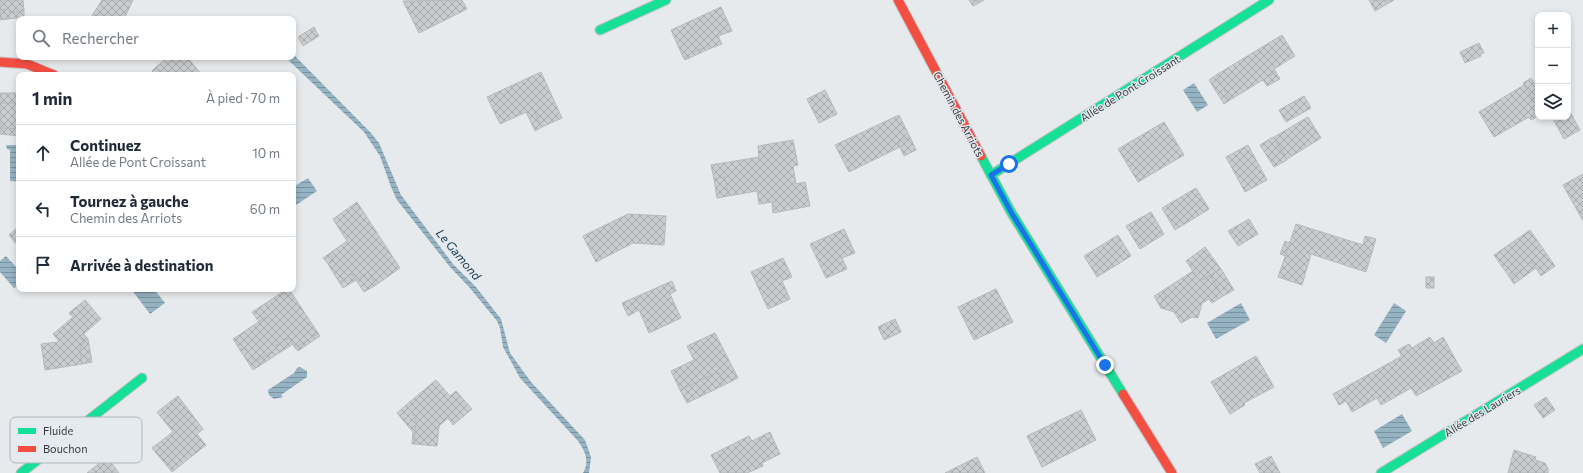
<!DOCTYPE html>
<html lang="fr">
<head>
<meta charset="utf-8">
<style>
	body { margin:0; font-family:Commissioner,sans-serif; background:#f2f2f3; color:#1f2937 }
	.controls { position:absolute; right:12px; top:12px; display:grid; overflow:hidden; border-radius:8px; box-shadow:0 2px 6px #0003 }
	.controls button { width:36px; height:36px; display:grid; place-items:center; padding:0; border:0; border-bottom:1px solid #e0e1e3; background:#fff; color:#1f2937; font:20px sans-serif }
	.stop { position:absolute; width:12px; height:12px; margin:-9px; border:3px solid #1a73e8; border-radius:50%; background:#fff }
	.stop.end { background:#1a73e8; border-color:#fff; box-shadow:0 1px 4px #0008 }
	.list { margin:0; padding:0; list-style:none }
	h2 { display:flex; justify-content:space-between; align-items:center; height:52px; margin:0; padding:0 16px; font-size:17px }
	h2 small { font-size:13px; font-weight:400; color:#747a83 }
	.list li { display:grid; grid-template-columns:26px 1fr auto; gap:12px; align-items:center; box-sizing:border-box; height:56px; padding:0 16px; border-top:1px solid #e0e1e3 }
	.list b { display:block; font-size:15px; white-space:nowrap }
	.list p { margin:0; font-size:13px; white-space:nowrap; color:#747a83 }
	.list em { font-size:13px; font-style:normal; color:#747a83 }
	.icon { flex:none; width:22px; height:22px; fill:none; stroke:currentColor; stroke-width:2; stroke-linecap:round; stroke-linejoin:round }
	.map { position:relative; flex:none; width:1583px; height:473px; overflow:hidden }
	.search { position:absolute; background:#fff; box-shadow:0 2px 6px #0003; left:16px; top:16px; width:280px; height:44px; display:flex; align-items:center; gap:10px; box-sizing:border-box; padding:0 14px; border-radius:8px; color:#747a83; font-size:15px }
	.panel { position:absolute; background:#fff; box-shadow:0 2px 6px #0003; left:16px; top:72px; width:280px; height:220px; border-radius:8px }
	.map>svg:first-child { display:block }
	.water { fill:url(#water-rules) }
	.building { fill:url(#building-cross-hatch); stroke:#b6b8ba }
	.lines { fill:none; stroke-linecap:round; stroke-linejoin:round }
	.fast-casing { stroke:#c2c4c6; stroke-width:11 }
	.jam-casing { stroke:#c2c4c6; stroke-width:11 }
	.fast { stroke:#16e098; stroke-width:9 }
	.jam { stroke:#f24e42; stroke-width:9 }
	.route { stroke:#1a73e8; stroke-width:5 }
	.labels { text-anchor:middle; dominant-baseline:central; stroke-width:3; stroke-linejoin:round; paint-order:stroke }
	.street-label { font-size:11px; fill:#36393b; stroke:#e4eaef }
	.water-label { font-size:12px; font-style:italic; fill:#123546; stroke:#e4eaef }
	.key { fill:#e4eaef; stroke:#b0b5b9; stroke-width:1 }
	.key-label { font-size:11px; fill:#36393b }
</style>
</head>
<body>
<div class="map">
<svg width="1583" height="473" viewBox="0 0 1583 473">
	<defs>
		<pattern id="water-rules" width="6" height="5" patternUnits="userSpaceOnUse"><rect width="6" height="5" fill="#96b3c3"/><path d="M0 2.5h6" fill="none" stroke="#7b93a0"/></pattern>
		<pattern id="building-cross-hatch" width="8" height="8" patternUnits="userSpaceOnUse"><rect width="8" height="8" fill="#cacdcf"/><path d="M0 0l8 8M0 8l8-8" fill="none" stroke="#a5a7a9"/></pattern>
	</defs>
	<rect width="100%" height="100%" fill="#e7eaec"/>
	<g class="water">
		<path d="M 293,54 L 371,133 L 379,143 L 401,195 L 453,264 L 476,287 L 501,319 L 510,353 L 531,382 L 585,440 L 591,457 L 589,473 L 583,473 C 590,461 585,451 578,441 L 520,378 L 503,347 L 500,328 L 497,321 L 469,287 L 450,267 L 397,200 L 391,187 L 380,156 L 364,132 L 285,57 L 293,57 Z"/>
		<polygon points="1194,83 1208,105 1197,112 1183,90"/>
		<polygon points="6,145 19,145 19,182 10,181 10,150 7,149"/>
		<polygon points="308,178 317,191 293,207 293,187"/>
		<polygon points="6,256 19,270 19,286 17,286 14,288 0,272 0,261"/>
		<polygon points="131,289 154,289 165,303 150,314"/>
		<polygon points="1241,303 1250,320 1216,339 1207,323"/>
		<polygon points="1394,303 1406,311 1386,343 1374,335"/>
		<polygon points="300,367 307,371 307,377 281,395 283,397 274,399 269,395 268,390 294,373 297,368"/>
		<polygon points="1402,414 1412,431 1383,448 1374,431"/>
	</g>
	<g class="building">
		<polygon points="0,0 23,0 24,11 10,13 9,9 0,10"/>
		<polygon points="102,0 133,0 124,19 90,19"/>
		<polygon points="462,0 467,9 419,33 403,1"/>
		<polygon points="969,0 984,0 973,6"/>
		<polygon points="1369,0 1394,0 1375,11"/>
		<polygon points="721,7 732,31 718,36 722,44 709,49 707,46 683,57 671,30"/>
		<polygon points="9,9 10,13 24,11 24,17 0,20 0,10"/>
		<polygon points="314,27 319,36 303,46 298,37"/>
		<polygon points="1282,35 1295,56 1274,69 1276,72 1230,100 1216,75"/>
		<polygon points="1479,43 1484,53 1480,54 1481,56 1465,63 1460,52"/>
		<polygon points="707,46 709,49 685,60 683,57"/>
		<polygon points="168,57 187,57 202,75 163,75 156,67"/>
		<polygon points="156,67 163,75 156,75 152,71"/>
		<polygon points="541,72 562,118 542,127 533,109 500,124 487,97"/>
		<polygon points="1276,72 1280,79 1267,86 1263,80"/>
		<polygon points="1216,75 1230,100 1224,104 1209,80"/>
		<polygon points="1531,78 1538,89 1538,108 1523,83"/>
		<polygon points="1524,85 1538,108 1538,116 1531,120 1529,117 1494,137 1479,112"/>
		<polygon points="825,90 837,114 819,123 807,99"/>
		<polygon points="0,93 17,93 16,103 0,103"/>
		<polygon points="1304,96 1311,108 1286,122 1279,110"/>
		<polygon points="0,103 19,103 19,129 0,128"/>
		<polygon points="533,109 542,127 535,131 526,112"/>
		<polygon points="1569,110 1580,130 1564,139 1553,119 1557,117 1568,117"/>
		<polygon points="899,115 910,137 898,143 900,147 849,172 835,145"/>
		<polygon points="1308,117 1321,138 1287,159 1274,137"/>
		<polygon points="1164,122 1184,155 1138,182 1118,149"/>
		<polygon points="0,128 19,129 19,136 0,134"/>
		<polygon points="910,137 916,150 904,156 898,143"/>
		<polygon points="1273,137 1287,160 1274,167 1260,145"/>
		<polygon points="793,140 798,165 793,166 796,184 805,182 810,206 773,213 772,202 759,204 757,191 728,196 725,177 714,179 711,165 759,157 758,146"/>
		<polygon points="1248,145 1267,180 1245,192 1226,157"/>
		<polygon points="1583,174 1583,221 1563,185"/>
		<polygon points="725,177 728,196 717,198 714,179"/>
		<polygon points="1196,188 1209,209 1175,230 1162,208"/>
		<polygon points="357,202 400,268 376,285 368,272 356,280 352,274 339,282 328,264 334,260 330,253 347,241 333,219"/>
		<polygon points="1151,212 1164,234 1140,249 1126,226"/>
		<polygon points="628,214 666,216 664,245 633,243 596,262 583,236"/>
		<polygon points="1249,219 1258,234 1238,246 1228,231"/>
		<polygon points="1296,224 1363,245 1365,236 1376,239 1366,272 1311,254 1302,285 1278,277"/>
		<polygon points="19,226 19,234 13,240 9,235"/>
		<polygon points="844,229 855,253 842,258 847,269 826,278 810,244"/>
		<polygon points="1530,230 1555,266 1541,276 1532,262 1510,278 1494,255"/>
		<polygon points="19,234 19,247 13,240"/>
		<polygon points="1118,235 1131,256 1097,277 1084,256"/>
		<polygon points="1285,241 1290,243 1285,256 1280,254"/>
		<polygon points="1205,247 1221,269 1200,281 1186,261"/>
		<polygon points="330,253 334,260 328,264 323,258"/>
		<polygon points="783,258 792,277 782,281 790,299 768,309 751,272"/>
		<polygon points="1532,262 1536,268 1514,284 1510,278"/>
		<polygon points="1221,269 1234,290 1223,296 1210,276"/>
		<polygon points="1193,271 1200,281 1210,276 1223,296 1212,303 1209,299 1202,303 1198,318 1192,317 1181,323 1174,312 1161,308 1162,300 1166,297 1162,291"/>
		<polygon points="368,272 376,285 364,292 356,280"/>
		<polygon points="352,274 356,280 343,288 339,282"/>
		<rect x="1426" y="277" width="8" height="11"/>
		<polygon points="672,281 676,291 670,294 681,318 649,333 639,310 628,316 622,303"/>
		<polygon points="287,289 289,289 318,333 295,348 289,338 275,346 276,349 255,362 245,347 240,350 233,339 272,313 266,303"/>
		<polygon points="996,289 1013,322 974,340 958,307"/>
		<polygon points="1162,291 1166,297 1162,300 1161,308 1154,296"/>
		<polygon points="85,300 101,319 80,337 84,343 80,346 82,364 45,370 41,344 58,342 58,340 53,334 73,317 69,313"/>
		<polygon points="266,303 272,313 259,322 252,312"/>
		<polygon points="895,319 901,332 884,340 878,327"/>
		<polygon points="83,333 88,339 84,343 80,337"/>
		<polygon points="318,333 320,336 298,351 295,348"/>
		<polygon points="715,333 738,378 724,385 718,372 680,390 671,371 694,360 687,346"/>
		<polygon points="1430,337 1434,343 1443,337 1462,371 1416,396 1411,388 1381,405 1377,398 1352,412 1346,401 1339,405 1333,394 1402,356 1398,350 1409,344 1412,348"/>
		<polygon points="289,338 293,344 253,370 240,350 245,347 255,362 276,349 275,346"/>
		<polygon points="88,339 92,362 82,364 80,346"/>
		<polygon points="1256,356 1274,387 1244,403 1245,405 1230,414 1211,382"/>
		<polygon points="718,372 724,385 687,403 680,390"/>
		<polygon points="436,380 450,396 456,391 472,409 453,425 448,418 439,426 437,446 414,444 416,418 406,405"/>
		<polygon points="178,396 203,429 197,434 206,445 172,472 152,448 173,432 157,412"/>
		<polygon points="1546,397 1555,410 1543,418 1534,405"/>
		<polygon points="406,405 416,418 414,444 412,444 413,432 397,413"/>
		<polygon points="1081,410 1096,440 1042,467 1027,436"/>
		<polygon points="770,432 780,454 762,463 763,466 747,473 720,473 711,455 749,436 752,441"/>
		<polygon points="1514,450 1536,457 1535,460 1545,463 1548,469 1548,473 1508,473"/>
		<polygon points="1271,456 1280,473 1260,473 1255,464"/>
		<polygon points="107,457 119,473 87,473"/>
		<polygon points="977,457 985,473 945,473"/>
	</g>
	<g class="lines">
		<defs>
			<g id="fast">
				<polyline points="600,30 666,0"/>
				<polyline points="981,156 1011,212 1123,394"/>
				<polyline points="991,175 1269,0"/>
				<polyline points="21,473 142,378"/>
				<polyline points="1381,473 1583,349"/>
			</g>
			<g id="jam">
				<polyline points="898,0 981,156"/>
				<polyline points="0,62 27,64 54,75"/>
				<polyline points="1123,394 1172,473"/>
			</g>
		</defs>
		<use href="#fast" class="fast-casing"/>
		<use href="#jam" class="jam-casing"/>
		<use href="#fast" class="fast"/>
		<use href="#jam" class="jam"/>
	</g>
	<g class="lines">
		<polyline class="route" points="1009,164 991,175 1011,212 1105,365"/>
	</g>
	<g class="labels">
		<g class="street-label">
			<text transform="translate(1130 88) rotate(-32)">Allée de Pont Croissant</text>
			<text transform="translate(959 114) rotate(62)">Chemin des Arriots</text>
			<text transform="translate(1482 411) rotate(-31)">Allée des Lauriers</text>
		</g>
		<g class="water-label">
			<text transform="translate(459 254) rotate(50)">Le Gamond</text>
		</g>
	</g>
	<rect x="10" y="417" width="132" height="46" rx="6" class="key"/>
	<rect x="18" y="428" width="18" height="6" fill="#16e098"/>
	<rect x="18" y="446" width="18" height="6" fill="#f24e42"/>
	<g class="key-label">
		<text x="43" y="435">Fluide</text>
		<text x="43" y="453">Bouchon</text>
	</g>
</svg>
<div class="controls">
<button>+</button>
<button>−</button>
<button><svg class="icon" aria-label="layers" viewBox="0 0 24 24"><path d="M12 4l9 5-9 5-9-5zM3 14l9 5 9-5"/></svg></button>
</div>
<div class="stop" style="left:1009px;top:164px"></div>
<div class="stop end" style="left:1105px;top:365px"></div>
<div class="search"><svg class="icon" aria-label="search" viewBox="0 0 24 24"><circle cx="10" cy="10" r="6"/><path d="M15 15l6 6"/></svg>Rechercher</div>
<section class="panel">
<h2>1 min<small>À pied · 70 m</small></h2>
<ul class="list">
<li><svg class="icon" aria-label="ahead" viewBox="0 0 24 24"><path d="M12 20V5M6 11l6-6 6 6"/></svg><div><b>Continuez</b><p>Allée de Pont Croissant</p></div><em>10 m</em></li>
<li><svg class="icon" aria-label="left" viewBox="0 0 24 24"><path d="M17 20v-9H6M10 6l-5 5 5 5"/></svg><div><b>Tournez à gauche</b><p>Chemin des Arriots</p></div><em>60 m</em></li>
<li><svg class="icon" aria-label="arrive" viewBox="0 0 24 24"><path d="M6 21V4h12l-3 4 3 4H6"/></svg><div><b>Arrivée à destination</b></div></li>
</ul>
</section>
</div>
</body>
</html>
